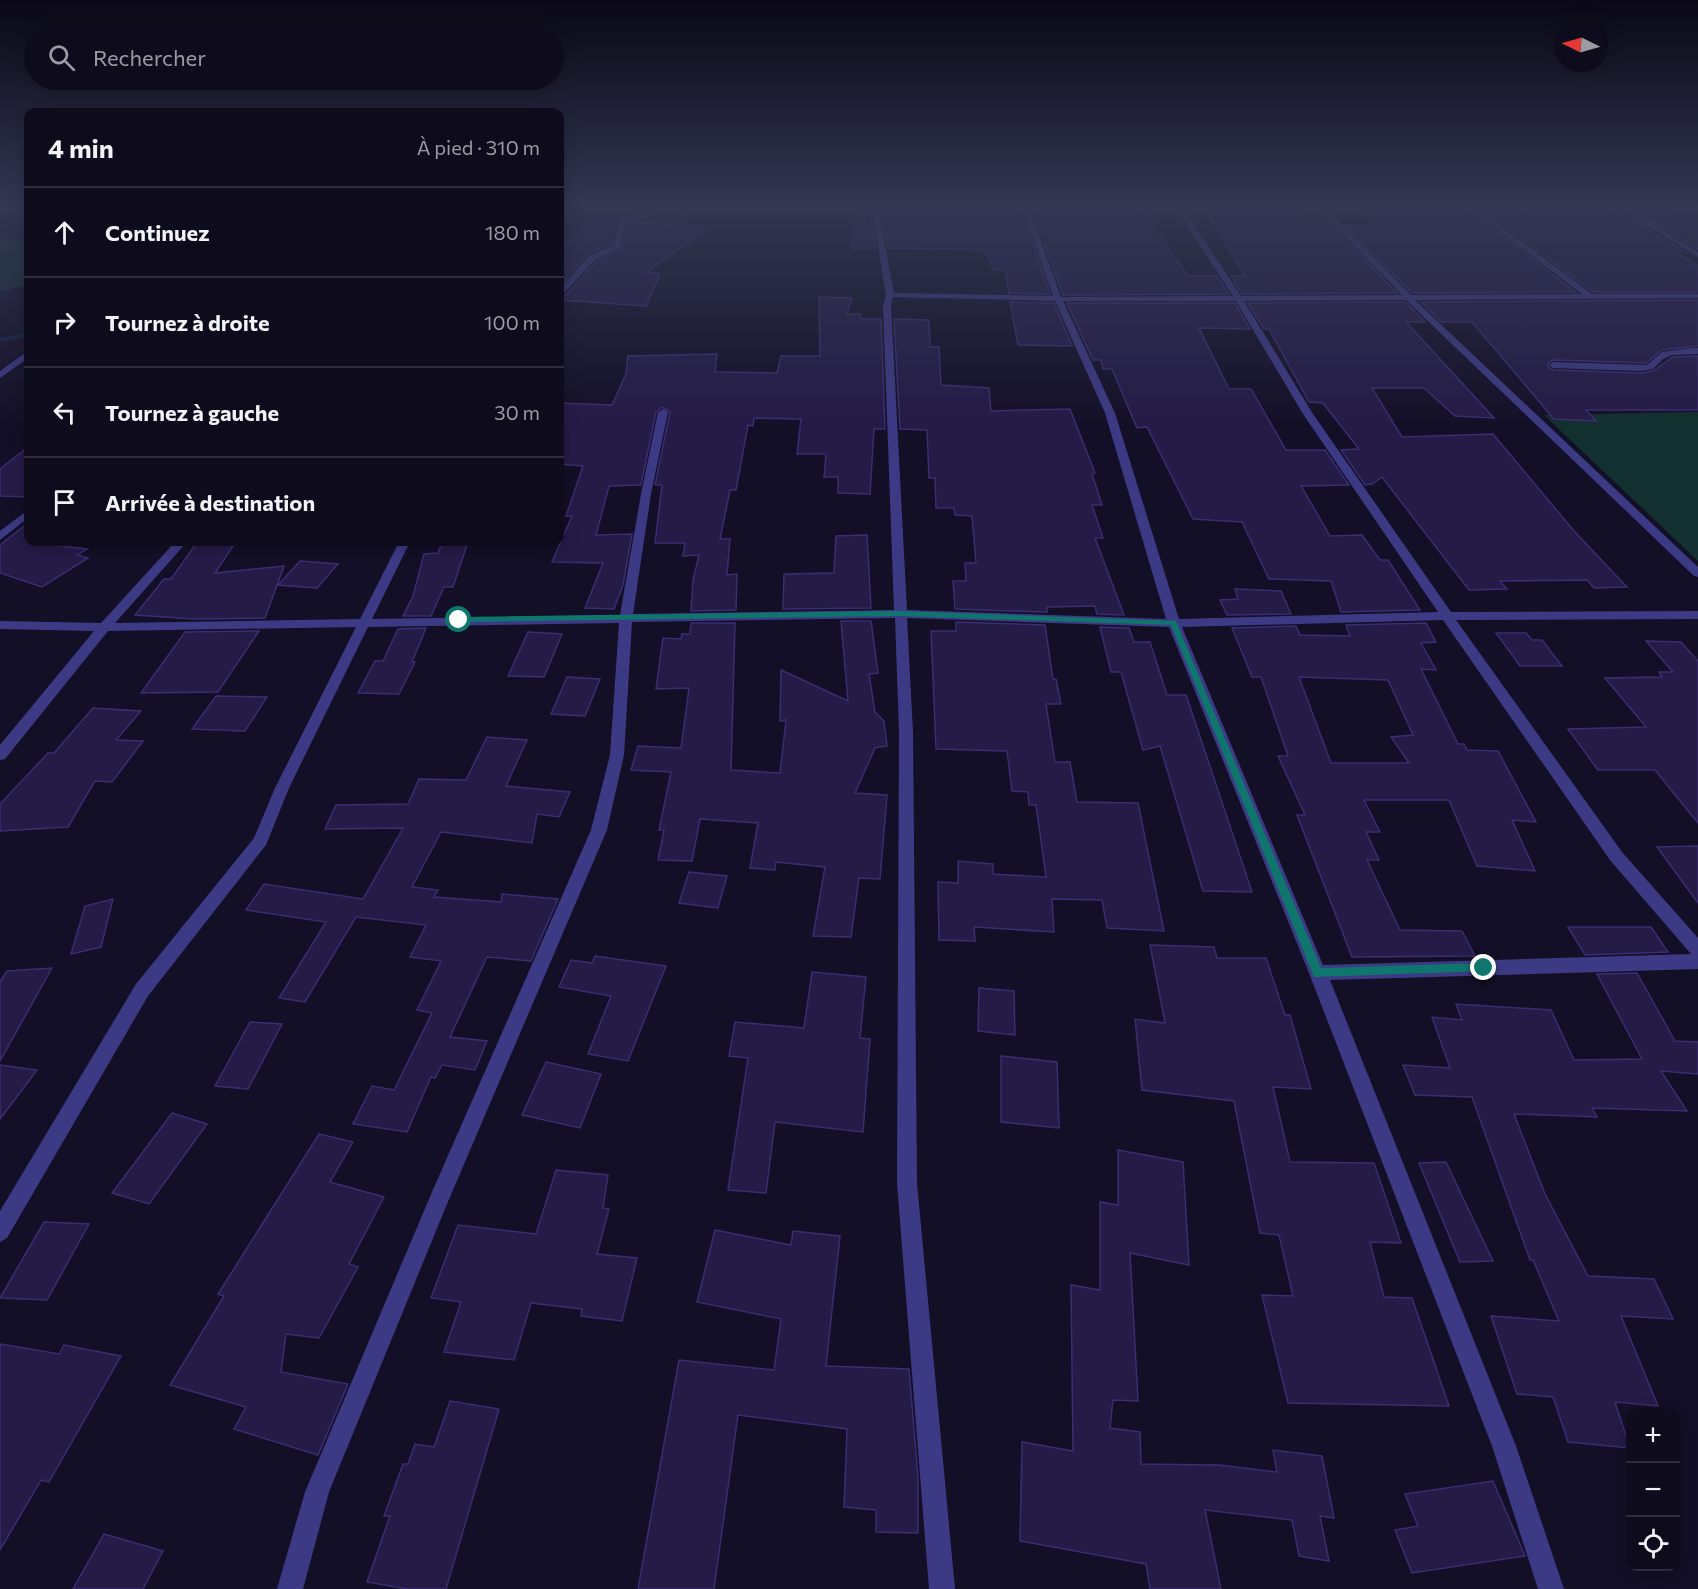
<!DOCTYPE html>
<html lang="fr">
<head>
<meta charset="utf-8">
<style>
	body { margin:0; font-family:Commissioner,sans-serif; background:#1c1929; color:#f1f3f6 }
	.controls { position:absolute; right:18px; bottom:18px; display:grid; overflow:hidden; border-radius:12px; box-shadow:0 3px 15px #0003 }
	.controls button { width:54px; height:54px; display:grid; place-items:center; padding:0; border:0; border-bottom:2px solid #2e2b3b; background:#0e0b1c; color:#f1f3f6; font:30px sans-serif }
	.compass { position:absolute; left:1554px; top:18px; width:54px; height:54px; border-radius:50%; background:#0e0b1c; box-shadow:0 3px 15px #0003; rotate:275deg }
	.stop { position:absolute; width:18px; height:18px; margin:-14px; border:4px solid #0f766e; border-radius:50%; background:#fff }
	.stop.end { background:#0f766e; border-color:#fff; box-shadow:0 2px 6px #0008 }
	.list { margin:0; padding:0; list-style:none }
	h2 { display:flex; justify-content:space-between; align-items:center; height:78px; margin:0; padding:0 24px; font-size:26px }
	h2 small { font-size:20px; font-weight:400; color:#9b9ba3 }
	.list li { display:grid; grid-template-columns:39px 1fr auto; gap:18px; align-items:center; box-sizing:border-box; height:90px; padding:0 24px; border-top:2px solid #2e2b3b }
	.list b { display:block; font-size:22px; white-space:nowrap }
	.list em { font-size:20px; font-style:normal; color:#9b9ba3 }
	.icon { flex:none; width:33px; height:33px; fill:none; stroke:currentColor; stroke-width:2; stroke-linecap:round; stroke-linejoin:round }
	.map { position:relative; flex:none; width:1698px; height:1589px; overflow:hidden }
	.search { position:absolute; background:#0e0b1c; box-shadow:0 3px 15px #0003; left:24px; top:24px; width:540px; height:66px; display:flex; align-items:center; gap:15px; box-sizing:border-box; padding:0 21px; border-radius:33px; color:#9b9ba3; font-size:22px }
	.panel { position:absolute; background:#0e0b1c; box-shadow:0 3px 15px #0003; left:24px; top:108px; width:540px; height:438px; border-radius:12px }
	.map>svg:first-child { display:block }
	.green { fill:#12302f }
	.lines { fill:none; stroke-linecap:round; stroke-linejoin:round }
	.stream { fill:#0c2248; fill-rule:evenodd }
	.building { fill:#241b47; stroke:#3b2d73; stroke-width:1.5; fill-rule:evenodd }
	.minor { fill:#3d3a85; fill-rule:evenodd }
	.route { fill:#0f766e }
</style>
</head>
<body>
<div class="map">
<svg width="1698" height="1589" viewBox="0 0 1698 1589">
	<rect width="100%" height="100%" fill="#130f26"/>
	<g class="green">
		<polygon points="0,239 28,241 28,284 0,292"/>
		<polygon points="1698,412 1698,561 1544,415"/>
	</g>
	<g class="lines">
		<g class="stream">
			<polygon points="730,203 739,203 605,234 603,233"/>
			<polygon points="28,225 28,227 0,238 0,235"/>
			<polygon points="28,333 28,336 0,342 0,338"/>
		</g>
	</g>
	<g class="building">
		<polygon points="861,203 869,203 876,248 851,248"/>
		<polygon points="879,203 1019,203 1050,294 1009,293 1005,270 994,270 984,250 888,248"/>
		<polygon points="1030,203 1138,204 1188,276 1217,276 1229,294 1063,295"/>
		<polygon points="1201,203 1285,203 1307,224 1331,224 1397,293 1242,294 1231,276 1245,276"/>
		<polygon points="1378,203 1460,203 1575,292 1412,293 1345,225 1379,226 1364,211 1385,211"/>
		<polygon points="1474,203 1602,203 1617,213 1623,213 1683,251 1674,251 1698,266 1698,292 1593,292"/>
		<polygon points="1640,214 1698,218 1698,249"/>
		<polygon points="601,216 619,219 611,244 588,253 560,285 560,249 587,221 597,221"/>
		<polygon points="629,222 709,228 647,272 660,274 646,306 560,300 560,296 565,296 597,261 620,251"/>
		<polygon points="819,297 852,298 847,314 860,314 861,319 881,319 885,429 874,429 870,494 838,493 838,477 824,477 826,454 797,454 801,419 754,418 753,426 748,425 736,490 730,490 720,539 730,539 727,575 737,574 736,610 691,611 693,580 699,555 683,556 685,543 655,543 662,485 655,485 670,412 662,407 656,412 641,485 609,486 596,535 632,534 623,585 614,609 585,608 603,563 552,562 572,516 566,516 583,466 560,464 560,403 612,405 626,374 628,356 717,354 715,372 777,373 781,356 820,356"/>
		<polygon points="1698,300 1698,346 1662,350 1646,363 1553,360 1548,363 1548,367 1553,370 1641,373 1653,371 1673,357 1698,356 1698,410 1586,410 1596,421 1554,419 1472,322 1441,322 1421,302"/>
		<polygon points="1010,302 1054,303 1072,346 1018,345"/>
		<polygon points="1405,302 1425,322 1406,322 1494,418 1455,416 1424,388 1372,388 1402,437 1493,434 1574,531 1627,587 1594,588 1587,580 1500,581 1507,589 1469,590 1382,477 1372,484 1365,485 1341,450 1359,449 1323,403 1309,402 1269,329 1264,329 1248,303"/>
		<polygon points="1067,303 1235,303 1250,329 1199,328 1229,389 1251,389 1286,450 1325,450 1349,485 1301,486 1330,536 1362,535 1380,560 1388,560 1420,610 1341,612 1331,581 1269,579 1242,522 1193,519 1147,427 1137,428 1112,369 1103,369 1101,360 1093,360"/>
		<polygon points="894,319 929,320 930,347 939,347 941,385 989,388 991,411 1070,409 1095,473 1092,474 1102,505 1092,505 1103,538 1095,538 1124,615 1097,614 1095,606 1047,607 1047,612 1043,612 955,609 953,581 966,581 965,563 976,563 972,516 955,515 954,508 936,508 935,478 929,478 927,430 900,429"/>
		<polygon points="28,447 28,497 0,496 0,469"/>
		<polygon points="28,523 28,542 87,549 77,555 88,558 42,587 0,573 0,545"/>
		<polygon points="867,535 871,608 783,609 784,574 834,573 836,536"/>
		<polygon points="442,542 468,542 453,587 444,587 431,616 403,616 413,596 424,554 438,553"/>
		<polygon points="235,543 215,573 284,566 265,618 194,619 135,615 164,579 171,579 196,544"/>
		<polygon points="300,561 338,564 317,588 278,585"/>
		<polygon points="1235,589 1281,591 1291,614 1227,615 1220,600 1238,599"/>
		<polygon points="841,621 871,621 878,673 869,674 875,712 884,721 887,746 875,748 855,793 887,795 880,879 859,878 851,937 813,936 825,867 776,862 775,870 750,868 758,823 700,819 692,861 658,860 664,830 659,830 671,772 631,770 638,746 681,748 689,688 656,689 663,638 681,639 682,634 690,634 691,623 735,623 731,770 780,773 786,720 780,721 781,670 848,701"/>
		<polygon points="956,622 1045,625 1053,679 1056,679 1061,704 1046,704 1055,762 1070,762 1077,802 1138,803 1164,931 1107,928 1102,900 1052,899 1054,932 974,927 975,941 939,940 938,882 958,883 958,861 993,864 993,874 1046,877 1036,805 1029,805 1028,792 1012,791 1007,751 936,749 931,631 956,631"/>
		<path d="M 1426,623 L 1436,642 L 1421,643 L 1436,670 L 1421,669 L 1458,744 L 1464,744 L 1467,750 L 1498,751 L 1536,822 L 1512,820 L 1535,871 L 1477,866 L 1449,800 L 1364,800 L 1380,832 L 1366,832 L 1379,860 L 1367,860 L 1400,930 L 1462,931 L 1475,956 L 1352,957 L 1297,815 L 1305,815 L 1278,756 L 1288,756 L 1261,677 L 1252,677 L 1232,628 L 1296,626 L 1300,635 L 1350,636 L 1346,625 ZM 1299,677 L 1388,680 L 1413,735 L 1391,737 L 1409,763 L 1331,763 Z"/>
		<polygon points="1100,627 1129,628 1134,642 1150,642 1167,695 1186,695 1252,892 1203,891 1160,746 1143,750 1121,672 1111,672"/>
		<polygon points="426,628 412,662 415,662 399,694 358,693 375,661 383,661 398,629"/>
		<polygon points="259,631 218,692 141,693 185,632"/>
		<polygon points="528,632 562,634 544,677 508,676"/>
		<polygon points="1496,633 1526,633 1532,640 1542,640 1562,666 1520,666"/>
		<polygon points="1646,641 1681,642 1698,661 1698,823 1655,770 1598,770 1568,729 1646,727 1605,678 1662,677 1659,672 1673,672"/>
		<polygon points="567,677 600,679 585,716 551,714"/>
		<polygon points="216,696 267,697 245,731 192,729"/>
		<polygon points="93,708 141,711 116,740 143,741 112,782 95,781 68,827 0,831 0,804 48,753 54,753"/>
		<polygon points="487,737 527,740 506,786 570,792 559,817 537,814 532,843 441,832 412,887 438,890 434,897 501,902 502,894 558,899 531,961 487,957 450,1037 487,1041 475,1070 442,1065 435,1078 431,1077 407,1132 353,1124 372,1086 394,1090 432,1013 417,1010 441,961 410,957 426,925 356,917 305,1002 279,998 326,922 246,910 264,884 363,899 403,828 325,829 336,805 408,804 419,779 466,780"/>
		<polygon points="1698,846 1698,903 1657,847"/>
		<polygon points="689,872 727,876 718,908 679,903"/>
		<polygon points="113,899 101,947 71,954 85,906"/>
		<polygon points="1568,927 1651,927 1668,952 1585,955"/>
		<polygon points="1150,945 1214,947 1217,958 1266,958 1285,1015 1290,1015 1311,1089 1273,1087 1290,1162 1374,1163 1401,1243 1370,1242 1384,1297 1412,1298 1449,1406 1288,1403 1262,1295 1293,1296 1279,1235 1260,1233 1234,1101 1142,1090 1135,1019 1165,1023"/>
		<polygon points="595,956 666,966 628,1061 588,1054 611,996 559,987 571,960 592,963"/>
		<polygon points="52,968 0,1061 0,982 7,971"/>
		<polygon points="812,972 866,977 860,1038 870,1039 863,1132 775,1122 766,1193 728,1190 748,1058 729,1056 735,1022 804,1028"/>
		<polygon points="1637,973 1675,1041 1698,1042 1698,1074 1661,1071 1687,1111 1592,1108 1597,1117 1514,1114 1545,1194 1588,1276 1654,1279 1673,1319 1621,1316 1658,1406 1615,1402 1630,1448 1568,1442 1553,1397 1517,1394 1491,1316 1559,1321 1533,1260 1530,1260 1472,1097 1415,1095 1403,1065 1450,1068 1432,1017 1462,1020 1456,1004 1551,1010 1574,1060 1642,1059 1597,974"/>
		<polygon points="979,988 1014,991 1015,1035 978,1031"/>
		<polygon points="250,1022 282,1024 248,1089 215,1086"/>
		<polygon points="1001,1056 1057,1062 1059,1128 1001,1122"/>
		<polygon points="546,1062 601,1074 580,1128 522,1115"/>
		<polygon points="0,1065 37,1070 0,1119"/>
		<polygon points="172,1113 207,1124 149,1204 112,1193"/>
		<polygon points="319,1134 353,1142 330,1182 384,1197 349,1264 358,1267 319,1338 286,1334 281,1372 348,1384 318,1455 234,1429 246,1407 170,1385 224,1296 218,1294"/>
		<polygon points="1118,1150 1183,1162 1189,1265 1130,1253 1138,1401 1113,1400 1110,1428 1140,1432 1141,1464 1219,1465 1277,1472 1273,1450 1322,1456 1334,1518 1320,1516 1329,1561 1299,1556 1292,1520 1205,1510 1221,1589 1150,1589 1146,1564 1020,1541 1022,1442 1073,1451 1071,1285 1100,1290 1100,1202 1118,1205"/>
		<polygon points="1446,1162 1493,1261 1460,1262 1419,1163"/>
		<polygon points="556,1170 608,1175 603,1208 609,1209 597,1254 637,1258 622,1321 581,1316 582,1309 531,1303 514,1360 444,1352 461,1302 431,1298 458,1225 536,1234"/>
		<polygon points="44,1222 89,1224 47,1300 0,1298"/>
		<polygon points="715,1230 791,1245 793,1231 840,1236 826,1366 909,1369 918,1477 918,1533 876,1532 876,1510 844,1507 847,1429 738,1415 714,1589 638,1589 679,1360 774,1370 781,1319 697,1302"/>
		<polygon points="0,1344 59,1354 64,1345 121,1356 49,1482 41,1480 0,1550"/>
		<polygon points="450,1401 499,1409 446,1589 408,1589 367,1582 390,1516 384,1516 403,1464 408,1464 415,1444 434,1447"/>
		<polygon points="1493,1481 1525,1556 1412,1573 1395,1530 1418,1526 1405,1494"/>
		<polygon points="104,1534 163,1551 143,1589 73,1589"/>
	</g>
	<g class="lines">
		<g class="minor">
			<polygon points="648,203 654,203 653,215 640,220 627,220 619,249 596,259 563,294 560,294 560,288 590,255 613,246 622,217 648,213"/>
			<path d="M 871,203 L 877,203 L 894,293 L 1053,296 L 1021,203 L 1027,203 L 1061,297 L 1233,296 L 1172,203 L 1179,203 L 1241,296 L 1402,295 L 1314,203 L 1321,203 L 1411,295 L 1582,294 L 1462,203 L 1470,203 L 1592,294 L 1698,294 L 1698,298 L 1415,300 L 1698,567 L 1698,577 L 1694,576 L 1406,300 L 1244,301 L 1313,414 L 1451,612 L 1698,611 L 1698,619 L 1456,620 L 1622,852 L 1698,938 L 1698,969 L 1330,980 L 1516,1446 L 1564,1589 L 1538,1589 L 1492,1446 L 1309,973 L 1169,627 L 907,618 L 913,732 L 917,1183 L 955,1589 L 929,1589 L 897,1183 L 899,732 L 895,618 L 632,622 L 624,755 L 607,830 L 447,1204 L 329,1492 L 303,1589 L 277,1589 L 305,1492 L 432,1192 L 591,830 L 610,755 L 619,623 L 368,627 L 289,788 L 266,845 L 148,996 L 7,1238 L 0,1242 L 0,1211 L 136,984 L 254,838 L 275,788 L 356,627 L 108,631 L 5,759 L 0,760 L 0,745 L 94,631 L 0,629 L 0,621 L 101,623 L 175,542 L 187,542 L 115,623 L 360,619 L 399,542 L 410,542 L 372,619 L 620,615 L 641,494 L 658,412 L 663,409 L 668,412 L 651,494 L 633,614 L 894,610 L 883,306 L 886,295 ZM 893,297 L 1055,301 L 1105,413 L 1166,619 L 907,610 L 891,306 ZM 1063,301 L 1236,301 L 1303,414 L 1438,612 L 1179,619 L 1115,413 ZM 1443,620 L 1610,860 L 1691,954 L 1323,965 L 1182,627 Z"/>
			<polygon points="1611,203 1619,203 1625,207 1698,207 1698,211 1632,211 1698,252 1698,257"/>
			<polygon points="1691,348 1698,348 1698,354 1672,355 1663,359 1653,369 1641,371 1553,368 1549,365 1553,362 1647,365 1662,352"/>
			<polygon points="28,351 28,358 0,378 0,371"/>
			<polygon points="28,510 28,518 0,540 0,531"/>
		</g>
	</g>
	<linearGradient id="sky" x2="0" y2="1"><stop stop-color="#0a0815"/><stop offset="0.48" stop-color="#333752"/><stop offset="1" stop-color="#333752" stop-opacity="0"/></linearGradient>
	<rect width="1698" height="426" fill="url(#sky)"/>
	<polygon class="route" points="899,611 1176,621 1321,968 1484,963 1490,968 1488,971 1314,977 1171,625 899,616 459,622 454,620 459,617"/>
</svg>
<div class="controls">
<button>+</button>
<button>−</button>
<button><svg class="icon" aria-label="locate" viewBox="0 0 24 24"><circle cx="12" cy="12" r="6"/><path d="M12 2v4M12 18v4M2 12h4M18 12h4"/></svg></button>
</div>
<svg class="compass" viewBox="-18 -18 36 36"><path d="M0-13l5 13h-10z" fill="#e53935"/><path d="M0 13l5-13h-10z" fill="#9b9ba3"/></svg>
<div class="stop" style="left:459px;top:620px"></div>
<div class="stop end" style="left:1484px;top:968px"></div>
<div class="search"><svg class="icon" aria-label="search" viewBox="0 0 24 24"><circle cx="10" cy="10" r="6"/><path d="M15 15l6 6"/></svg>Rechercher</div>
<section class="panel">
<h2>4 min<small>À pied · 310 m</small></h2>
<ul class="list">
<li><svg class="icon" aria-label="ahead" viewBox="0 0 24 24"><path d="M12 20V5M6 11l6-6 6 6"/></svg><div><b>Continuez</b></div><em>180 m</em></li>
<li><svg class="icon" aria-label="right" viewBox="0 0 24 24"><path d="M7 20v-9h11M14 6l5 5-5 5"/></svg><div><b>Tournez à droite</b></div><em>100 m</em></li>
<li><svg class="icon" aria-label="left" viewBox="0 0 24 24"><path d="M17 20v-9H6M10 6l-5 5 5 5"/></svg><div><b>Tournez à gauche</b></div><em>30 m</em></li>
<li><svg class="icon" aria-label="arrive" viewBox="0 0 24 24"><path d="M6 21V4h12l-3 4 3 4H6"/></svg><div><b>Arrivée à destination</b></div></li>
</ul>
</section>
</div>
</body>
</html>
